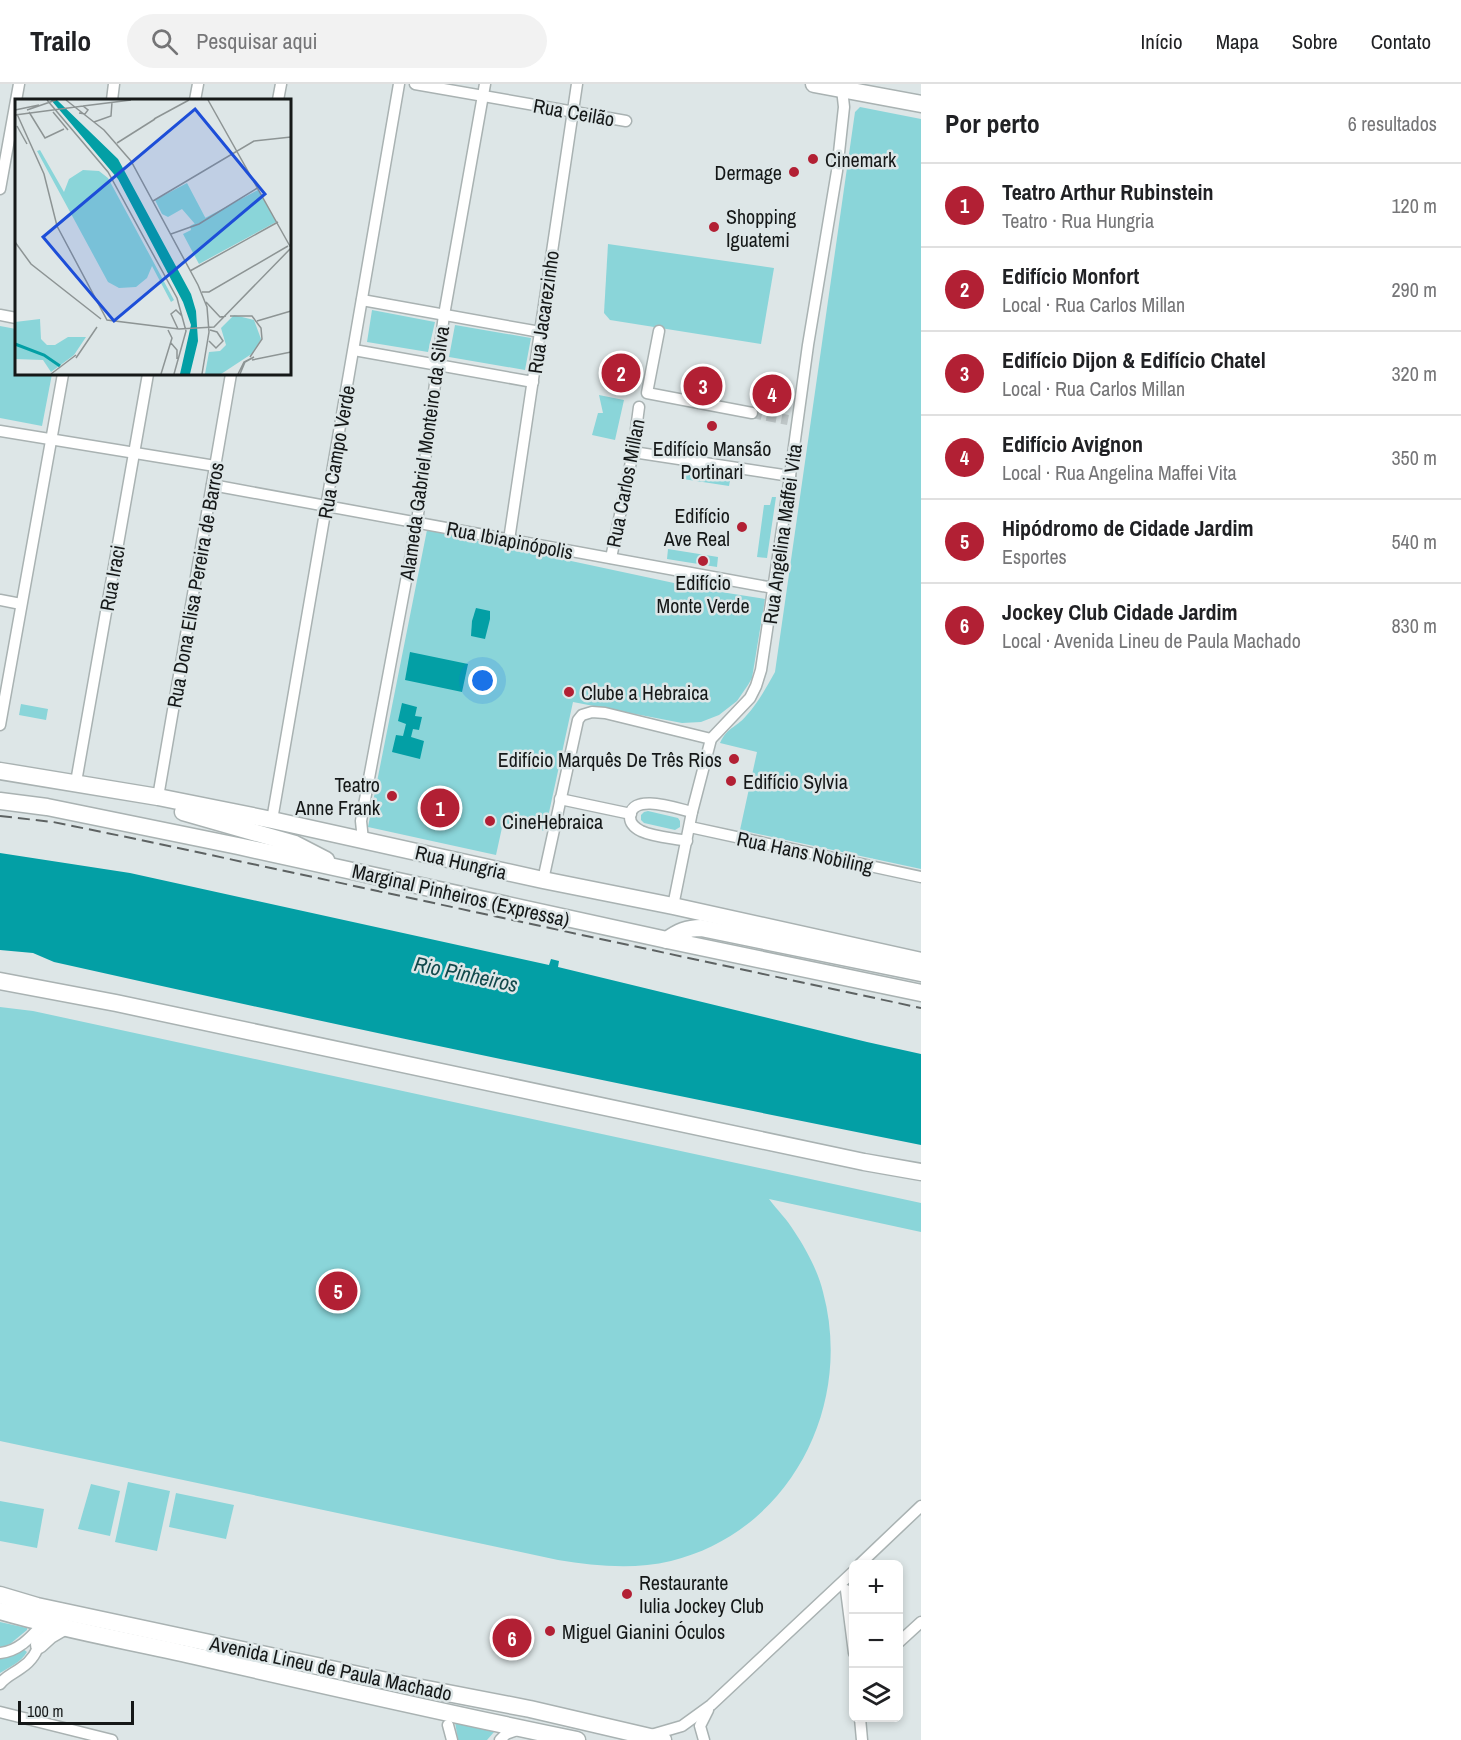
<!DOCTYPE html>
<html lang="pt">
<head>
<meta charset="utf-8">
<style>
	body { margin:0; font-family:"Archivo Narrow",sans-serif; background:#f2f2f2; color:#202124 }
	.controls { position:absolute; right:18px; bottom:18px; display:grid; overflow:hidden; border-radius:9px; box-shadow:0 3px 9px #0003 }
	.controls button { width:54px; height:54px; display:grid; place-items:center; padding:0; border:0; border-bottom:2px solid #e0e0e0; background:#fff; color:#202124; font:30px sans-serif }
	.scale { position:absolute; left:18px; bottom:15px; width:116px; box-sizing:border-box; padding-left:6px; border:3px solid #151818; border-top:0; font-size:16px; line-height:21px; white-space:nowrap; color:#151818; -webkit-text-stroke:4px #dde6e7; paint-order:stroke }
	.you { position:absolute; left:483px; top:597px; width:21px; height:21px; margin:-15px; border:4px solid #fff; border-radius:50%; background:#1a73e8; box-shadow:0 0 0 9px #1a73e833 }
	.badge { display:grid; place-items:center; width:39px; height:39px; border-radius:50%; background:#b22034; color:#fff; font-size:20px; font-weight:700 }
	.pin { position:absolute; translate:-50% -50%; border:3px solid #fff; box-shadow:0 2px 6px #0006 }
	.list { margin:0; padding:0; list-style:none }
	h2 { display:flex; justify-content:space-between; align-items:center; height:78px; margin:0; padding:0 24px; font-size:26px }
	h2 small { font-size:20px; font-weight:400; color:#757577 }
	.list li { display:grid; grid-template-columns:39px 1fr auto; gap:18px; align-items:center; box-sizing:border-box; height:84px; padding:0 24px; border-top:2px solid #e0e0e0 }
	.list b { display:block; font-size:22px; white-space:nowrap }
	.list p { margin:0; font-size:20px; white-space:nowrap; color:#757577 }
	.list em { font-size:20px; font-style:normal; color:#757577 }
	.icon { flex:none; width:33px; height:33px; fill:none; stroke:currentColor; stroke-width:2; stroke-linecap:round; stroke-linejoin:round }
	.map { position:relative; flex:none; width:921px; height:1656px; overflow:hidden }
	header { display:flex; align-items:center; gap:36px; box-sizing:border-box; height:84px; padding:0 30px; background:#fff; border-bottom:2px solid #e0e0e0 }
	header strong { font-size:28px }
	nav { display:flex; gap:33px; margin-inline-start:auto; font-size:21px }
	.search { width:420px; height:54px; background:#f2f2f2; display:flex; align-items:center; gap:15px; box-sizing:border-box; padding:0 21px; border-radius:33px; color:#757577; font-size:22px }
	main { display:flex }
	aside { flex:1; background:#fff }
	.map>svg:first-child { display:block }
	.green { fill:#8ad5d9 }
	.water { fill:#039fa5 }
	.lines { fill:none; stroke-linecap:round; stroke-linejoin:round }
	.minor-tunnel { stroke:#bfc7c8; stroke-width:10; stroke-dasharray:10 5; stroke-linecap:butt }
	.minor-casing { stroke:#a9b2b2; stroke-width:13 }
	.highway-casing { stroke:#a9b2b2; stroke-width:19 }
	.minor { stroke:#fff; stroke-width:10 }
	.highway { stroke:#fff; stroke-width:16 }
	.rail { stroke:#5d6262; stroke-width:2; stroke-dasharray:12 6; stroke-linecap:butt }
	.poi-dot { fill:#b22034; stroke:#dde6e7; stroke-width:2 }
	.labels { text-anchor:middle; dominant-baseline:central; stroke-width:5; stroke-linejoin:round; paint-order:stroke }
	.street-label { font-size:20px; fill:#151818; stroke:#dde6e7 }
	.poi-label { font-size:20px; fill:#151818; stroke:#dde6e7; text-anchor:start }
	.water-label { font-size:21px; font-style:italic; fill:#11484b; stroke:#dde6e7 }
	.inset-river { fill:none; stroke:#039fa5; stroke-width:3 }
	.inset-road { fill:none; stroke:#8d9494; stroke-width:1.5 }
	.view { fill:#1d4ed8; fill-opacity:0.15; stroke:#1d4ed8; stroke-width:3 }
	.inset-edge { fill:none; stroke:#151818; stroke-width:3 }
</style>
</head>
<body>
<header>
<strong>Trailo</strong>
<div class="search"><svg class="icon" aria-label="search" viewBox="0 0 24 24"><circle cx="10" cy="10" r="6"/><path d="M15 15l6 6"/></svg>Pesquisar aqui</div>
<nav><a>Início</a><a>Mapa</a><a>Sobre</a><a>Contato</a></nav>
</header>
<main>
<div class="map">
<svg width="921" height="1656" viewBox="0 0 921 1656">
	<rect width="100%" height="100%" fill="#dde6e7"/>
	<g class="green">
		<path d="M 860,23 L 921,35 L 921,785 L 740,746 L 757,668 L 720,659 C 728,642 735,645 746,632 C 758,619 766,604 775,588 L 855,28 Z"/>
		<polygon points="608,160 774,184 761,260 610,236 604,229"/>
		<polygon points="372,226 435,238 428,268 367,258"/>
		<polygon points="455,241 531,254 525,286 449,273"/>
		<polygon points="0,242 16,245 16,290 52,290 42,342 0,334"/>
		<polygon points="599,311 624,316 615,356 592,351 598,329 603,329"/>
		<polygon points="684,385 731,391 729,402 683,395"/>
		<polygon points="772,413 776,413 767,474 757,473 764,421 770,421"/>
		<polygon points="427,446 702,505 765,515 752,594 748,601 737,617 719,631 701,638 682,639 573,618 545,747 503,739 496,771 368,743"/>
		<polygon points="668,465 718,473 717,483 667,475"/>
		<polygon points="21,620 48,625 46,636 19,631"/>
		<polygon points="648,727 678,734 680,737 680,743 675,746 644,739 641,736 641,731 644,728"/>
		<path d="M 0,923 L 33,927 L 921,1119 L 921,1148 L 769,1115 C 777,1126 787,1135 794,1147 C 806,1165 818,1187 823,1208 C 854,1323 789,1448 671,1477 C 633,1486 596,1482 558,1476 L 0,1357 Z"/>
		<polygon points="128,1398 170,1407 157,1467 115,1458"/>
		<polygon points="91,1400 120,1407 110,1452 78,1445"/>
		<polygon points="176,1409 234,1421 226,1455 169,1443"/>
		<polygon points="0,1417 44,1425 37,1464 0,1457"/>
		<polygon points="0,1538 27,1544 27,1546 10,1560 0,1564"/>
		<path d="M 22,1564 L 27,1568 C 21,1578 10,1583 0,1589 L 0,1574 Z"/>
		<polygon points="455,1638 494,1648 487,1656 458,1656"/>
	</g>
	<g class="water">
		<polygon points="476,524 490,527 490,535 485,555 471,552 472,537"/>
		<polygon points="410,568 468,580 462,608 405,596"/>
		<polygon points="402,619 417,623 415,632 422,633 419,646 413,645 411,653 424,657 420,675 392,668 396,651 403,652 406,640 398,637"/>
		<path d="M 0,769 L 130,789 L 549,881 L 551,875 L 559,877 L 558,883 L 867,958 L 921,970 L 921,1061 C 631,1003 342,943 54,878 L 33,869 L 0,866 Z"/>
	</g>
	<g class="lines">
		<polyline class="minor-tunnel" points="752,329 788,336"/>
		<defs>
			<g id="minor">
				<polyline points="415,0 626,37"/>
				<polyline points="112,16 114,0"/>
				<polyline points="195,16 198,0"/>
				<polyline points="278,16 281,0"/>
				<polyline points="0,105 19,0"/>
				<polyline points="362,216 540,248"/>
				<polyline points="0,231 16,234"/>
				<polyline points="659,247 647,309 752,329"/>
				<polyline points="354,266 533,298"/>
				<polyline points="0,347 215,382"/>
				<polyline points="633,368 790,392"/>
				<polyline points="212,401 773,504"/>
				<polyline points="509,456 577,0"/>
				<polyline points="611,474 633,368 639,323"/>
				<polyline points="0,516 21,520"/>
				<polyline points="0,641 63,290"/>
				<polyline points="76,698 148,290"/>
				<polyline points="158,713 231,290"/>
				<polyline points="560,715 631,730"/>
				<polyline points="272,736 399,0"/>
				<polyline points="690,743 921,793"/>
				<polyline points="363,756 361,737 417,438 444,231 485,0"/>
				<path d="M 687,757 C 672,754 654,753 641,747 C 635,744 630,740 630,733 C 631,708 678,725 692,728"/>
				<polyline points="543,796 578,636 582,631 592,628 605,629 711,655"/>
				<polyline points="673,822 692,728 711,655 750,614 756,602 761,586 790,392 808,261 837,87 844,23 842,5"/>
				<polyline points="860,1480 921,1422"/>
				<polyline points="846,1506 854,1569"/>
				<polyline points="898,1559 921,1538"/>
				<path d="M 0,1569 C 19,1567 31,1553 43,1540"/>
				<path d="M 0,1600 C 6,1592 13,1590 21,1584 C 32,1577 37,1568 41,1555"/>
				<polyline points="0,1628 112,1656"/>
				<polyline points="860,1634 862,1656"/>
				<polyline points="448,1641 452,1656"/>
				<polyline points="651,1651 682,1642 711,1621 854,1487"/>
				<polyline points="500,1656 506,1650 520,1645"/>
				<polyline points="704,1656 700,1642 708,1626"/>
			</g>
			<g id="highway">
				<polyline points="814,0 921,20"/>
				<polyline points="0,687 158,713 272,736 543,796 673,822 921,877"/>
				<polyline points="0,717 47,723 238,762 667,856 921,909"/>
				<polyline points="183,728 295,760 326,776"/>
				<path d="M 667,856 C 678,848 687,844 701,844 L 921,889"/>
				<polyline points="0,897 116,919 864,1078 921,1088"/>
				<polyline points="0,1511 37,1522 401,1600 530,1625 663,1656"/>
				<path d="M 0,1527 C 64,1546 130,1557 195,1572 C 322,1601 449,1630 577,1656"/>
				<polyline points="39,1561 50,1551 62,1544"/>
			</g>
		</defs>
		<use href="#minor" class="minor-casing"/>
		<use href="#highway" class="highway-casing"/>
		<use href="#minor" class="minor"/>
		<use href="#highway" class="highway"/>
		<polyline class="rail" points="0,732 53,738 141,756 921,924"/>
	</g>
	<g class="poi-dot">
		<circle cx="813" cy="75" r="6"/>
		<circle cx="794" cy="88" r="6"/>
		<circle cx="714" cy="143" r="6"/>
		<circle cx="712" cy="342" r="6"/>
		<circle cx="742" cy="443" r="6"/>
		<circle cx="703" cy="477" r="6"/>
		<circle cx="569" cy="608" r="6"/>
		<circle cx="734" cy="675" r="6"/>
		<circle cx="731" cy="697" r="6"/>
		<circle cx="392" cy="712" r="6"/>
		<circle cx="490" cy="737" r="6"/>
		<circle cx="627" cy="1510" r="6"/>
		<circle cx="550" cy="1547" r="6"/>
	</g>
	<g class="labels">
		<g class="street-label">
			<text transform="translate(574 28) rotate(10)">Rua Ceilão</text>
			<text transform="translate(543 228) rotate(-82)">Rua Jacarezinho</text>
			<text transform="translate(336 368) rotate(-80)">Rua Campo Verde</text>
			<text transform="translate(424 369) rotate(-82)">Alameda Gabriel Monteiro da Silva</text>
			<text transform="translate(625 399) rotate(-79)">Rua Carlos Millan</text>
			<text transform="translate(782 450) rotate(-82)">Rua Angelina Maffei Vita</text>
			<text transform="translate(510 456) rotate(11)">Rua Ibiapinópolis</text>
			<text transform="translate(112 494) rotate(-80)">Rua Iraci</text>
			<text transform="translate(195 501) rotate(-80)">Rua Dona Elisa Pereira de Barros</text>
			<text transform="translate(805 768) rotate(12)">Rua Hans Nobiling</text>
			<text transform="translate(461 778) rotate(13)">Rua Hungria</text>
			<text transform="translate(461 811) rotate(13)">Marginal Pinheiros (Expressa)</text>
			<text transform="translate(331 1584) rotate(12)">Avenida Lineu de Paula Machado</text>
		</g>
		<g class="poi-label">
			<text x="825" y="75">Cinemark</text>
			<text x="782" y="88" text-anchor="end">Dermage</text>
			<text x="726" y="132">Shopping<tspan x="726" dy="23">Iguatemi</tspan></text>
			<text x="712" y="364" text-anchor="middle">Edifício Mansão<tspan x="712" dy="23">Portinari</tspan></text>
			<text x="730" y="431" text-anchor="end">Edifício<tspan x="730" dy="23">Ave Real</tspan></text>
			<text x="703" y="498" text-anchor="middle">Edifício<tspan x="703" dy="23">Monte Verde</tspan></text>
			<text x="581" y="608">Clube a Hebraica</text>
			<text x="722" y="675" text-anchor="end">Edifício Marquês De Três Rios</text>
			<text x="743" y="697">Edifício Sylvia</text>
			<text x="380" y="700" text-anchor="end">Teatro<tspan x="380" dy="23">Anne Frank</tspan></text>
			<text x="502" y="737">CineHebraica</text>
			<text x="639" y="1498">Restaurante<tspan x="639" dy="23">Iulia Jockey Club</tspan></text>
			<text x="562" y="1547">Miguel Gianini Óculos</text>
		</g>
		<g class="water-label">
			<text transform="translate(466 890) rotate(12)">Rio Pinheiros</text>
		</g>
	</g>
	<g transform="translate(15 15)">
		<rect width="276" height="276" fill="#dde6e7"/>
		<path d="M 25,51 L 49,93 L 54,80 L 68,71 L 84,72 L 93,79 L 159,201 L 156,203 L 137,167 L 132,179 L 121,188 L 104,189 L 93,183 L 22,52 ZM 172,84 L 191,120 L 180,125 L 167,110 L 153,118 L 147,115 L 140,101 ZM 243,91 L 261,123 L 184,165 L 168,135 L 176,131 L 175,127 ZM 219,216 L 239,221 L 246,240 L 238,254 L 206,275 L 190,275 L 194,253 L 205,252 L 211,246 L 206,229 ZM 25,220 L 26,240 L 32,246 L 40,246 L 53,238 L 71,238 L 59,256 L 36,273 L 28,261 L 0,260 L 0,223 Z" fill="#8ad5d9"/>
		<path d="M 36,1 L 42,1 L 103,60 L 176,195 L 181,212 L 183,242 L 175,275 L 165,275 L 176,226 L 168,203 L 103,80 Z" fill="#039fa5"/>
		<path class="inset-river" d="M 0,245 L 29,256 L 45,267"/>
		<path class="inset-road" d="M 32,1 L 93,73 L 162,199 L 171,232 L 159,275M 51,1 L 89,31 L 116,62 L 183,186 L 192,208 L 194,233 L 187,275M 193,1 L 276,149M 68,7 L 116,1M 0,11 L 24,6M 12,11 L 41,1M 14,13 L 30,39 L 49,30M 38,13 L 53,31M 2,15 L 29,75 L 42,127 L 92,221 L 164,230 L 199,228 L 276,149M 0,16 L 68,7 L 73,11 L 70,15 L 64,14M 139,20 L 174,1M 79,23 L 96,17 L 97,3M 2,27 L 12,45M 102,44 L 140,20M 138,102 L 239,42 L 276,38M 156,135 L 184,125 L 244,88M 0,143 L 16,165 L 86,220M 175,172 L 263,123M 187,193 L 194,193 L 273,147M 191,203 L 205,218 L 211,217M 215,217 L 237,217 L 246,229 L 247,240 L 235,258M 242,222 L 276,212M 163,230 L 156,215 L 161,211 L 167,217M 194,242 L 201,249 L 208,242 L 202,233 L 195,231M 156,244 L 162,251 L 162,260M 61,259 L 82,228M 237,261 L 276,253M 36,275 L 61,256M 146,275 L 157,239 L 153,231M 223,275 L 229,263 L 239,258 L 230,263 L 225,275"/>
		<path class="view" d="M 180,10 L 250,95 L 99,222 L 28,138 Z"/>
		<rect width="276" height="276" class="inset-edge"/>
	</g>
</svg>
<div class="controls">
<button>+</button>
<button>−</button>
<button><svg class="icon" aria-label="layers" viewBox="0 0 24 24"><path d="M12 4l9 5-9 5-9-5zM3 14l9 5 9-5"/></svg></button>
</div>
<div class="scale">100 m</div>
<div class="you"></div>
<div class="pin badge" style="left:440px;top:724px">1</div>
<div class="pin badge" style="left:621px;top:289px">2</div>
<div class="pin badge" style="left:703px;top:302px">3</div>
<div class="pin badge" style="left:772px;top:310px">4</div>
<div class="pin badge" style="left:338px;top:1207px">5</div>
<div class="pin badge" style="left:512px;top:1554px">6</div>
</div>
<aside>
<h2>Por perto<small>6 resultados</small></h2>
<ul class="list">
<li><span class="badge">1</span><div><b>Teatro Arthur Rubinstein</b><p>Teatro · Rua Hungria</p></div><em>120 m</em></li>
<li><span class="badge">2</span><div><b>Edifício Monfort</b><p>Local · Rua Carlos Millan</p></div><em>290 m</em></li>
<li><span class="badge">3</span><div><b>Edifício Dijon &amp; Edifício Chatel</b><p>Local · Rua Carlos Millan</p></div><em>320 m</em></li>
<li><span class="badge">4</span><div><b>Edifício Avignon</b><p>Local · Rua Angelina Maffei Vita</p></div><em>350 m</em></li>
<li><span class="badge">5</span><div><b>Hipódromo de Cidade Jardim</b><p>Esportes</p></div><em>540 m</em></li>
<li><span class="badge">6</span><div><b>Jockey Club Cidade Jardim</b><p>Local · Avenida Lineu de Paula Machado</p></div><em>830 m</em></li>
</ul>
</aside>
</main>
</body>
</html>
